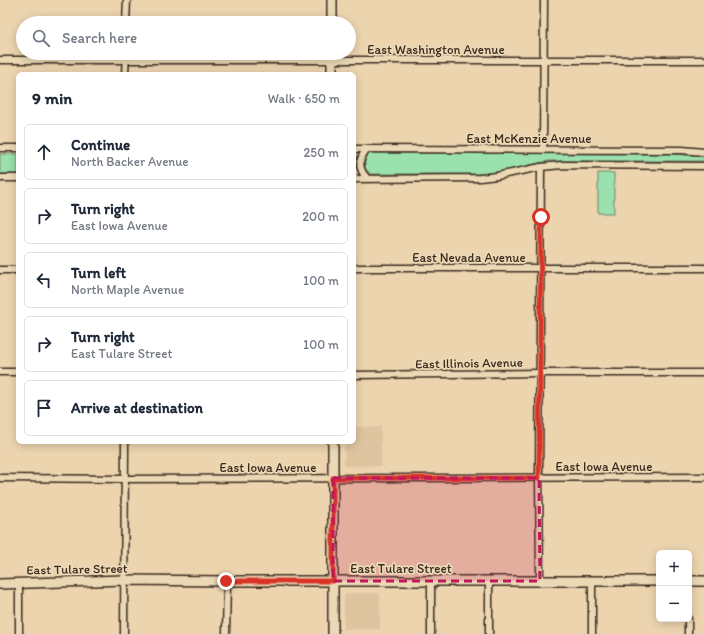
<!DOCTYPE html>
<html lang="en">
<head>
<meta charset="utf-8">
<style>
	body { margin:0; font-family:Itim,sans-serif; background:#f6f6f7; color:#1f2937 }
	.controls { position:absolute; right:12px; bottom:12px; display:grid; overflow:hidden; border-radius:6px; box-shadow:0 2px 10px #0003 }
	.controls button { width:36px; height:36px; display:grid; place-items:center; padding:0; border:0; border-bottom:1px solid #e0e1e3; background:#fff; color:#1f2937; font:20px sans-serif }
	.stop { position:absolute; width:12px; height:12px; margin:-9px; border:3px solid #d93025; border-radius:50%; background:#fff }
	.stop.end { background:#d93025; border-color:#fff; box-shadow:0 1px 4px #0008 }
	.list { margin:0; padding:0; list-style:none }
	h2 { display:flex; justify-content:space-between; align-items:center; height:52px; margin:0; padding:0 16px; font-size:17px }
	h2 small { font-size:13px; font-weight:400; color:#747a83 }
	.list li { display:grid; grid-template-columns:26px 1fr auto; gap:12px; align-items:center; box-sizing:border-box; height:56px; margin:0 8px 8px; padding:0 8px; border:1px solid #e0e1e3; border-radius:6px }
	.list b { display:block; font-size:15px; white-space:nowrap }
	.list p { margin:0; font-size:13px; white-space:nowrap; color:#747a83 }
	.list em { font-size:13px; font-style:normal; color:#747a83 }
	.icon { flex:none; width:22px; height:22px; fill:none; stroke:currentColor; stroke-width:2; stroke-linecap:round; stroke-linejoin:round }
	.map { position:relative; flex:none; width:704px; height:634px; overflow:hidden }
	.search { position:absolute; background:#fff; box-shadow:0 2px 10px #0003; left:16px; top:16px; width:340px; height:44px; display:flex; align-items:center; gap:10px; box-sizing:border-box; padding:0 14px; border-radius:22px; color:#747a83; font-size:15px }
	.panel { position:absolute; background:#fff; box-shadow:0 2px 10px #0003; left:16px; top:72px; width:340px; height:372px; border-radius:6px }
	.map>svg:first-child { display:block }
	.built { fill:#dfc4a0 }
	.green { fill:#9be1ae; stroke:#6b8666 }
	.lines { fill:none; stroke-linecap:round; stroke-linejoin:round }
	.minor-casing { stroke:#3b2a1e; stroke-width:9 }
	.secondary-casing { stroke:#3b2a1e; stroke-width:12 }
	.minor { stroke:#ebd9b6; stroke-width:6 }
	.secondary { stroke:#ebd9b6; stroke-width:9 }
	.route { stroke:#d93025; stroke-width:5 }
	.marked { fill:#c2185b; fill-opacity:0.2; stroke:#c2185b; stroke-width:3; stroke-dasharray:8 5; stroke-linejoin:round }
	.labels { text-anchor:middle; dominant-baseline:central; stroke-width:3.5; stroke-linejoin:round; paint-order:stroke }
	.street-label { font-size:13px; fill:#3b2a1e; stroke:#ebd9b6 }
</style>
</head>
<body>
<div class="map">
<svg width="704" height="634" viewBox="0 0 704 634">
	<rect width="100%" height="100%" fill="#ecd4af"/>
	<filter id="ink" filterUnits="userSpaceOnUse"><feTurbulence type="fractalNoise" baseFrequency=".025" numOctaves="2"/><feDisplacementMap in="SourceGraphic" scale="8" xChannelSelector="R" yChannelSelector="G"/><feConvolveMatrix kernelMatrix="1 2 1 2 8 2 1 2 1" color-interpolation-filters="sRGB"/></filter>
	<g filter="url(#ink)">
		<g class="built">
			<polygon points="354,427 381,427 381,466 344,466 345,442 354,442"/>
			<polygon points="349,593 380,593 380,629 344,629 344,597 346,594"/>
		</g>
		<g class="green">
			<path d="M 372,153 L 673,154 L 704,157 L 704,161 L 548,161 L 505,171 L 481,174 L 371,174 L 366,170 C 364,163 364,156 372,153 Z"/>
			<rect x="0" y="154" width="18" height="20"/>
			<rect x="598" y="173" width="16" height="40"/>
		</g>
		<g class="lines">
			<defs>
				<g id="minor">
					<polyline points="126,23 127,0"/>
					<path d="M 0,60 C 235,59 469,61 704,60"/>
					<polyline points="125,74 126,53"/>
					<polyline points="0,148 18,148"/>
					<polyline points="354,149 682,150 704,152"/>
					<path d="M 367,149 C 358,159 358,169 367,178"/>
					<polyline points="543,149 544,0"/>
					<polyline points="0,178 18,178"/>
					<polyline points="354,179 480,178 497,176 541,167 562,165 704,166"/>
					<polyline points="354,268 704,268"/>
					<polyline points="0,270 18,270"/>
					<polyline points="0,372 18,372"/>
					<polyline points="354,375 540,373 704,373"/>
					<polyline points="0,478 124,479 704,477"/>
					<polyline points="540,581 539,478 541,167"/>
					<polyline points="592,581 592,634"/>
					<polyline points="19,583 19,634"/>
					<polyline points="124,634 125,442"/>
					<polyline points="226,634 227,581"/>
					<polyline points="431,634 431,581"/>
					<polyline points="489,634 489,581"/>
					<polyline points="688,634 688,619"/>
				</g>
				<g id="secondary">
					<polyline points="332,23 332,0"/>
					<polyline points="332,74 332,53"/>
					<polyline points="689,581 704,581"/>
					<polyline points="0,584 124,580 227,581 659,581"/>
					<polyline points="333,634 333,442"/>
				</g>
			</defs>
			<use href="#minor" class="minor-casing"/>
			<use href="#secondary" class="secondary-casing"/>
			<use href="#minor" class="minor"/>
			<use href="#secondary" class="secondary"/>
		</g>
	</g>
	<g class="lines" filter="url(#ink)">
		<polyline class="route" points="226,581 333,581 333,478 539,478 541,217"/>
	</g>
	<path class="marked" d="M 333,478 L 539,478 L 540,581 L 333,581 Z"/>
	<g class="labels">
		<g class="street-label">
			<text x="436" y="49">East Washington Avenue</text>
			<text x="529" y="138">East McKenzie Avenue</text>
			<text x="469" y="257">East Nevada Avenue</text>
			<text transform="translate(469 363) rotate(-1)">East Illinois Avenue</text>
			<text x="604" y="466">East Iowa Avenue</text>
			<text x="268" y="467">East Iowa Avenue</text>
			<text x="401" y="568">East Tulare Street</text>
			<text transform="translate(77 569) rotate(-1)">East Tulare Street</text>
		</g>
	</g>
</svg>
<div class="controls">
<button>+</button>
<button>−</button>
</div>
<div class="stop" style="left:541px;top:217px"></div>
<div class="stop end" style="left:226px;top:581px"></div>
<div class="search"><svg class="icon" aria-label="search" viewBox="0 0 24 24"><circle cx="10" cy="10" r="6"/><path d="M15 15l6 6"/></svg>Search here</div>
<section class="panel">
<h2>9 min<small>Walk · 650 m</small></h2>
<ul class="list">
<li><svg class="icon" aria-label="ahead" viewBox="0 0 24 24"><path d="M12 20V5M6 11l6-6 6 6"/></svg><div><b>Continue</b><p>North Backer Avenue</p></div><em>250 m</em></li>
<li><svg class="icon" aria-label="right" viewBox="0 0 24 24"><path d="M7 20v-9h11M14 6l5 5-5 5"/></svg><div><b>Turn right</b><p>East Iowa Avenue</p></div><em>200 m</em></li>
<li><svg class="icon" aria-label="left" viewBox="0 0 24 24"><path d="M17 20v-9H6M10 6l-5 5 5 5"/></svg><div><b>Turn left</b><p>North Maple Avenue</p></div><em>100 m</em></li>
<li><svg class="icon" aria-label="right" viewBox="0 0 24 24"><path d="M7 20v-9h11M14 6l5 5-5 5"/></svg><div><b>Turn right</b><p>East Tulare Street</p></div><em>100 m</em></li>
<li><svg class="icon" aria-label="arrive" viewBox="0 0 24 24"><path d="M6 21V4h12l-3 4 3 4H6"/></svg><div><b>Arrive at destination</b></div></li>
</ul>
</section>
</div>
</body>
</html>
